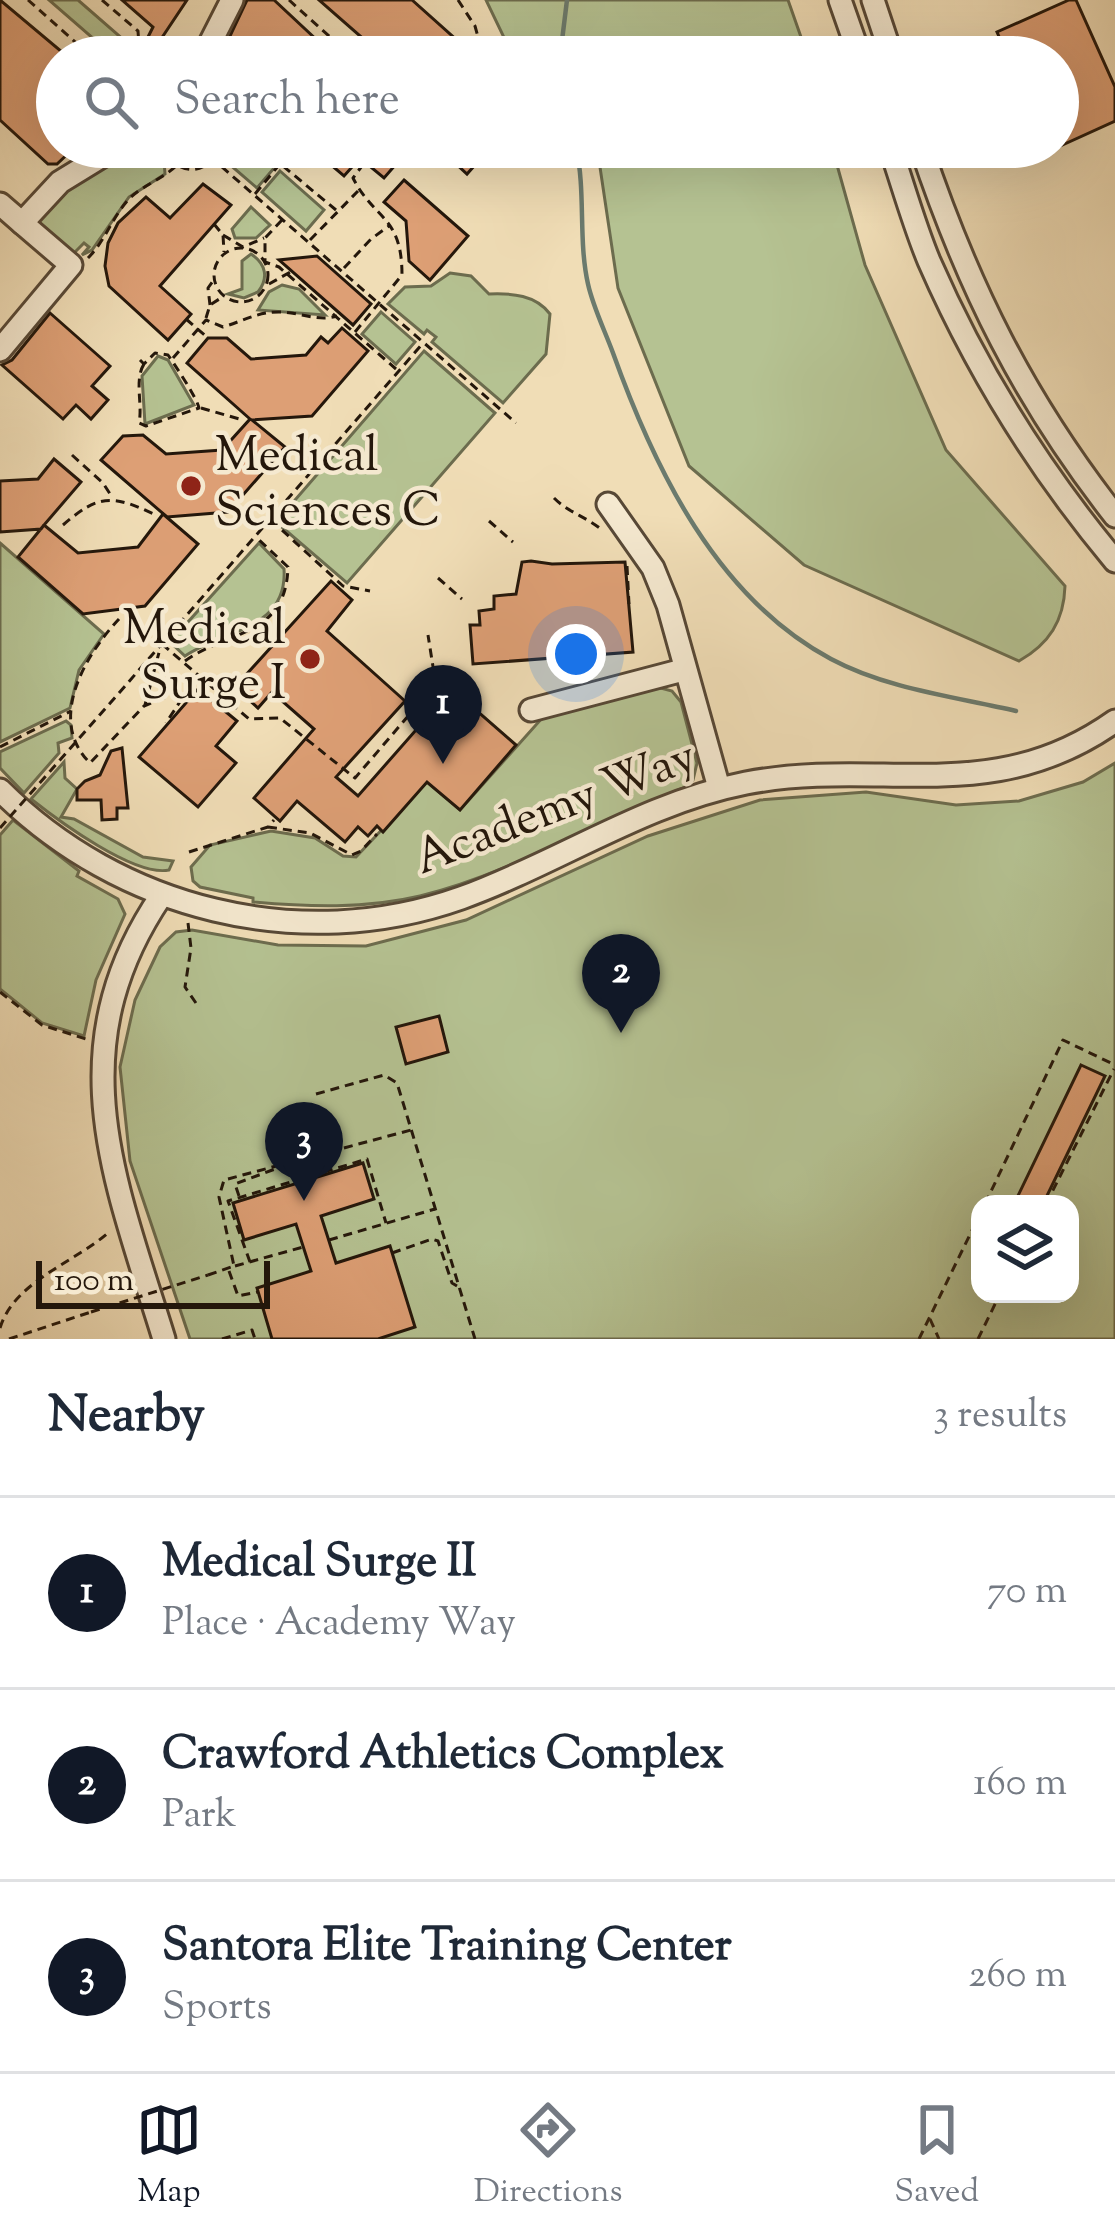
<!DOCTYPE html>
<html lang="en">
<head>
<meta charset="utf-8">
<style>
	body { margin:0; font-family:"Sorts Mill Goudy",serif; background:#f6f6f7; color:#1f2937 }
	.controls { position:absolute; right:36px; bottom:36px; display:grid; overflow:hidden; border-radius:24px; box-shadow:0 12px 48px #0002 }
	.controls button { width:108px; height:108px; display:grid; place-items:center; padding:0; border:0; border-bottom:3px solid #e0e1e3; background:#fff; color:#1f2937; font:60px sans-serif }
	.scale { position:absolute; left:36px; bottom:30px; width:234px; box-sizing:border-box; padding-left:12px; border:6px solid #24170b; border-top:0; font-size:33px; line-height:42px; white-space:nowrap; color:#24170b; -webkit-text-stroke:9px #f5e9d0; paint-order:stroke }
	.you { position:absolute; left:576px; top:654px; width:42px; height:42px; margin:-30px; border:9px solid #fff; border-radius:50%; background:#1a73e8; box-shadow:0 0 0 18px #1a73e833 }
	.badge { display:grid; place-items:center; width:78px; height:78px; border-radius:50%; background:#111827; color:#fff; font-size:39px; font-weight:700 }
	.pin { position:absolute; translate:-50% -99px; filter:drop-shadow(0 3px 6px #0008) }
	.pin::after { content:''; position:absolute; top:63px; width:42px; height:36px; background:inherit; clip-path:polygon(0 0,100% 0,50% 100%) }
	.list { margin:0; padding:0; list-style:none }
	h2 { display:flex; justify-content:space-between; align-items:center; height:156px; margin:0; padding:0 48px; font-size:51px }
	h2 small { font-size:39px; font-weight:400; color:#747a83 }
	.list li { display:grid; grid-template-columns:78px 1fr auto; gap:36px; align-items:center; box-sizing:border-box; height:192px; padding:0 48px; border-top:3px solid #e0e1e3 }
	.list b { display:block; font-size:45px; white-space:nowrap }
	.list p { margin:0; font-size:39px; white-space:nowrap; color:#747a83 }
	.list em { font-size:39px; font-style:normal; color:#747a83 }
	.icon { flex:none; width:66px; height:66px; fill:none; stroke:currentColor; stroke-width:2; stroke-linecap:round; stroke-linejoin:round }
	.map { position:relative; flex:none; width:1115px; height:1339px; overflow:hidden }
	.search { position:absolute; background:#fff; box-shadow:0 12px 48px #0002; left:36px; right:36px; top:36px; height:132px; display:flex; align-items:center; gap:30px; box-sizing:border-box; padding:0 42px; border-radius:66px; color:#747a83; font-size:45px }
	.sheet { height:732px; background:#fff }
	nav { display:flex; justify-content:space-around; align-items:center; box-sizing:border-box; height:168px; border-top:3px solid #e0e1e3; background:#fff; font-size:33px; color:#747a83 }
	nav a { display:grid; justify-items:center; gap:6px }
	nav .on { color:#111827 }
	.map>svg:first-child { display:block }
	.green { fill:#b5c292; stroke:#6c6c4e; stroke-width:3; fill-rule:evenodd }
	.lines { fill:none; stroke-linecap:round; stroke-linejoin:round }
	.stream { stroke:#6b7a6d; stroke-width:4.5 }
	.building { fill:#dd9f75; stroke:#24170b; stroke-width:3 }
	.minor-casing { stroke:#574836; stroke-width:27 }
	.path { stroke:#24170b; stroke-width:3; stroke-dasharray:9 6; stroke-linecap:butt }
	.minor { stroke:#f5e9d0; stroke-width:21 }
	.path-bridge { stroke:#24170b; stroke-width:3; stroke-dasharray:9 6; stroke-linecap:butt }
	.poi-dot { fill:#8f2418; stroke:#f5e9d0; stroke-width:4.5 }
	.labels { text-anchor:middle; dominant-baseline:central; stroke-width:9; stroke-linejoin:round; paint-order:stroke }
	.poi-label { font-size:48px; fill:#24170b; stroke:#f5e9d0; text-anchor:start }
	.street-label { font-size:48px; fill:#24170b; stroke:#f5e9d0 }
</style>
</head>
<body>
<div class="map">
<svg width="1115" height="1339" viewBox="0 0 1115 1339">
	<rect width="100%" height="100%" fill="#f0ddb6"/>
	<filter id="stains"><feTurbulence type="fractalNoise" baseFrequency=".00167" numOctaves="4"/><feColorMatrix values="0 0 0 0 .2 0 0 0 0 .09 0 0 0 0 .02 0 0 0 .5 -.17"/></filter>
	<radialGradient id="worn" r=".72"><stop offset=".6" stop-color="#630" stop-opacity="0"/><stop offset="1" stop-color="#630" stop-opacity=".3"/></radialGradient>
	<g class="green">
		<polygon points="49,0 78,0 124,40 111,54"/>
		<polygon points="486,0 788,0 808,57 530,57 510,50"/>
		<polygon points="135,147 163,147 165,174 129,197 92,250 82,255 89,247 84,243 72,255 36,225 65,190"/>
		<polygon points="230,147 252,147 275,167 257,188 221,157"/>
		<path d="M 597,147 L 832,147 L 865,265 L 946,450 L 1065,586 C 1064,621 1049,644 1019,661 L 804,565 L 689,466 L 618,288 Z"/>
		<polygon points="280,171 324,210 306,231 262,192"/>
		<polygon points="251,207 270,225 256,238 235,238 232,229"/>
		<path d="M 251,254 C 266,264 269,278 258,292 L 244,298 L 228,294 L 242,289 L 242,261 Z"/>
		<path d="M 450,273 L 471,276 L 489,294 C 512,293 536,295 550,314 L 546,354 L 503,403 L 432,342 L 436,337 L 427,330 L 424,334 L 388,304 L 405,287 L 431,286 Z"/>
		<polygon points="282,285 299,289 325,315 258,310 269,292"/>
		<polygon points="381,312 415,342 396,364 362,334"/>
		<polygon points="424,351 495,413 347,583 276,522"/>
		<polygon points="158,356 168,360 194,405 145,424 142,376"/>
		<polygon points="0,543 104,634 79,670 70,708 0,742"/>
		<path d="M 259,543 L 284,569 C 288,630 223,630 185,656 L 170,642 Z"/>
		<path d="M 657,687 L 672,691 L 681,702 L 697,763 L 693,780 L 686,787 C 597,821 513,873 420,896 C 365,909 309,907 253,902 L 253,898 L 200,887 L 193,881 L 191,867 L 210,845 L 271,831 L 315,838 L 343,856 L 356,857 L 427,782 L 460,810 L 543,717 Z"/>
		<polygon points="66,721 71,725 72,738 58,743 59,753 24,793 0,768 0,752"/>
		<path d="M 64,762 L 65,778 L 77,789 L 61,817 L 74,819 L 143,857 L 173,861 L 169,870 C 135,877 60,822 31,799 Z"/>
		<path d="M 1115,763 L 1115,1339 L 190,1339 L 130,1161 L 120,1067 L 135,1000 L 160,947 L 176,932 L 192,930 L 278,945 L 366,946 L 466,920 L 648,836 L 760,800 L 866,792 L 956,805 L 1019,801 L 1083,782 ZM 980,1204 L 1070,1204 L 1070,1294 L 980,1294 Z"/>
		<polygon points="13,820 79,871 77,876 118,899 125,914 96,980 84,1036 42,1023 0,989 0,835"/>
	</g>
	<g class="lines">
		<g class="stream">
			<polyline points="560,57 567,0"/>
			<path d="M 576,147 C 586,192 578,240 588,284 C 593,307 605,331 613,353 C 655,470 717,598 831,659 C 887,689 956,697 1016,711"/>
		</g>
	</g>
	<g class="building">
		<polygon points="0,0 68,57 57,57 57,147 75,147 57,164 48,164 0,120"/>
		<polygon points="122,0 187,0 157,45 147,39 153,27"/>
		<polygon points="247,0 274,0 335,57 220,57"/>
		<polygon points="319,0 412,0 460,43 448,57 384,57"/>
		<polygon points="1069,0 1076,0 1115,87 1115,121 1058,147 1058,57 1008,57 997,32"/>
		<polygon points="310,147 411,147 384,178 360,158 344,176"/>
		<polygon points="438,147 472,147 483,156 467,174"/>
		<polygon points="404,180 468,236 430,280 409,261 406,221 384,202"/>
		<polygon points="203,184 231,205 160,286 191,314 168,340 109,286 105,266 108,243 118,223 146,197 170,218"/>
		<polygon points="317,256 371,304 353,325 279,260"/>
		<polygon points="50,313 110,366 92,386 108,400 91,419 76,405 63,419 2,365 12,360"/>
		<polygon points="342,328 368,351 312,416 252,420 285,447 228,512 167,517 101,460 123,436 143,435 166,454 222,450 250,419 187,363 208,338 227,338 251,359 306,355 321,337 328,343"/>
		<polygon points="54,459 81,482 44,525 78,553 138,547 163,514 198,544 145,606 83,614 18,557 44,525 41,529 0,532 0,481 38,479"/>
		<polygon points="531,561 552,564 625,562 633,652 473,664 470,625 480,625 479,611 494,609 494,596 516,594 522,562"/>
		<polygon points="331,581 352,600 327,631 405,701 336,777 358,796 452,689 516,745 460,810 427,782 383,832 377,826 368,836 358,827 345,842 297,801 280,821 254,798 314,729 272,692 258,708 235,687"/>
		<polygon points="198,689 237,721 216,746 236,763 198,807 139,757"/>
		<polygon points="122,748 128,808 117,808 117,819 102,820 101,800 77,800 77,789 85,781 100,775 111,751"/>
		<polygon points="439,1016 448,1052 406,1064 396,1027"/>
		<polygon points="1081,1065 1105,1076 1043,1204 1014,1204"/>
		<polygon points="363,1163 374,1199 321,1216 336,1263 390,1246 415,1327 378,1339 272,1339 257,1288 311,1271 296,1224 244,1240 233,1203"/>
	</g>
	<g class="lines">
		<defs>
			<g id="minor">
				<polyline points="840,0 860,57"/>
				<polyline points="873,0 892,57"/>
				<polyline points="203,57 232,0"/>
				<path d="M 890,147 C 903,185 914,225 929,261 C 977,371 1039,470 1115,561"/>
				<path d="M 921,147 C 968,287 1024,400 1115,516"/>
				<polyline points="0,204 22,223"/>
				<polyline points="0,350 71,265 22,223 60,182 117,147"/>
				<polyline points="608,504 653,568 668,605 719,788"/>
				<polyline points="531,710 683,670"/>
				<path d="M 0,790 C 119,909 300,955 461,898 C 558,863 644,803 746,783 C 882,757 991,809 1115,721"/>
				<path d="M 161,896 C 57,1050 115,1180 164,1339"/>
			</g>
		</defs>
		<use href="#minor" class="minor-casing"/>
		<g class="path">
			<polyline points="28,0 92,57"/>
			<polyline points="102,0 138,31 139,46 150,53 172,57"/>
			<polyline points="289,0 349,54 347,57"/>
			<polyline points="458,0 475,26 478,37 466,56 459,57"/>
			<polyline points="132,57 138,48"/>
			<polyline points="172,147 175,162"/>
			<polyline points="199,147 516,423"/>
			<polyline points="260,147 336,210"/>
			<polyline points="255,194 279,165"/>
			<polyline points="282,220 265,238 265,262 279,267 396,369"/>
			<polyline points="214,224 223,235 224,252"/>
			<polyline points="223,235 243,247 264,238"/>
			<polyline points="310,240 358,191"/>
			<circle cx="241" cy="275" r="27"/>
			<path d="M 88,258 C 105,241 112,218 128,200 C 142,185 162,180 177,165 C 197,177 212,163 225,147"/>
			<polyline points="344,268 371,239 389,226"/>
			<polyline points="269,284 292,271"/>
			<polyline points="210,305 208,288 213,281"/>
			<polyline points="206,318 210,305 224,296"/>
			<path d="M 355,332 L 402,275 C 402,215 374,220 353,178 L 376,147"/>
			<path d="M 173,358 L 206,320 L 223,327 C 243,321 257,312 279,312 C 299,312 318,322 337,316"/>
			<path d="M 140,360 L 144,364 L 155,353 L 168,355 C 175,365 197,398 199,408 L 146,426 L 139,423 C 143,405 134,380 144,364"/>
			<polyline points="201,408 243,420"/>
			<polyline points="72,455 103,483 112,497"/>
			<path d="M 554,498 C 568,512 584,516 601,529"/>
			<polyline points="271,520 343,586 370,591"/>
			<polyline points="489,521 513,542"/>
			<path d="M 63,525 C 100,493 113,495 156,515"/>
			<polyline points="627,566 629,604"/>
			<polyline points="438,578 462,599"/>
			<path d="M 119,619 C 86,654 46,720 90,763 L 144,706 L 176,693 L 183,697 L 166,723"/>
			<polyline points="162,644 249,719 280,718 355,778 421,701 434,673 428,635"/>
			<path d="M 185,661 C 230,629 286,637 288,567 L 257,538"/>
			<polyline points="119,693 424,342"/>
			<polyline points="183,697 199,678"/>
			<polyline points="145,705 161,645"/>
			<polyline points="0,747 71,711"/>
			<polyline points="268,827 310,833 352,855 361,851 377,834"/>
			<polyline points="189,852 268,827 274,820"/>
			<polyline points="188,923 191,948 185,987 198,1006"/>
			<polyline points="0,992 42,1025 86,1039"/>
			<polyline points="316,1094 384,1075 397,1083 475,1339"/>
			<polyline points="239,1196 235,1184 275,1169"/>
			<polyline points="985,1204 1063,1040 1115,1065"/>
			<polyline points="1046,1204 1114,1069"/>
			<polyline points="329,1240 435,1209"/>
			<polyline points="392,1253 432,1239 438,1241 452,1283 457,1286"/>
			<polyline points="250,1262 228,1201 367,1159 386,1223"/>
			<polyline points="235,1266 303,1247"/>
			<polyline points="229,1271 238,1296 258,1292"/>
			<polyline points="208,1275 234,1266 219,1197 224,1180 411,1130"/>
			<polyline points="930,1319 939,1339"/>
			<path d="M 0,1328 C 14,1282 73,1263 108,1233"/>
			<polyline points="9,1339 91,1312"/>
			<polyline points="222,1339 252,1330 255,1339"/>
			<polyline points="919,1339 980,1214"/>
			<polyline points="978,1339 1000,1294"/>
		</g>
		<use href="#minor" class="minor"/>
		<g class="path-bridge">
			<polyline points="186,319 208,338"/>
			<polyline points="0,828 119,693"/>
			<polyline points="91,1312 208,1275"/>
		</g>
	</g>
	<g class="poi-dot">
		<circle cx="191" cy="486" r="12"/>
		<circle cx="310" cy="659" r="12"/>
	</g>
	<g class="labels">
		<g class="poi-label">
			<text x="215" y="458">Medical<tspan x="215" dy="55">Sciences C</tspan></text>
			<text x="286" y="631" text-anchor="end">Medical<tspan x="286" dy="55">Surge I</tspan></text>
		</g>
		<g class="street-label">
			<text transform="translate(556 810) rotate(-21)">Academy Way</text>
		</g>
	</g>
	<rect width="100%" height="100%" filter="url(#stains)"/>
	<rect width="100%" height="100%" fill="url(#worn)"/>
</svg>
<div class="controls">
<button><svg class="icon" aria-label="layers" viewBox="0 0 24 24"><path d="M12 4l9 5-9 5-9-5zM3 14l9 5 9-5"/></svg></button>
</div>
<div class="scale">100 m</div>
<div class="you"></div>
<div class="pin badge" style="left:443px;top:764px">1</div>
<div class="pin badge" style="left:621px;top:1033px">2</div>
<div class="pin badge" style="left:304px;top:1201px">3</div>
<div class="search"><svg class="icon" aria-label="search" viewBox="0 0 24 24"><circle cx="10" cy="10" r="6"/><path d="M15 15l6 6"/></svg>Search here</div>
</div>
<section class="sheet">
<h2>Nearby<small>3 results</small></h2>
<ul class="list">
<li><span class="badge">1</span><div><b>Medical Surge II</b><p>Place · Academy Way</p></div><em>70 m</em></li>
<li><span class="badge">2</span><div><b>Crawford Athletics Complex</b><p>Park</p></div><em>160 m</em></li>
<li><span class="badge">3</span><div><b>Santora Elite Training Center</b><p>Sports</p></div><em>260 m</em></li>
</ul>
</section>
<nav>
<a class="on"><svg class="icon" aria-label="map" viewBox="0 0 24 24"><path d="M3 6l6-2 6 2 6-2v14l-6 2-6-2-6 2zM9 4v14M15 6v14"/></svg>Map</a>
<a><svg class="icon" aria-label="directions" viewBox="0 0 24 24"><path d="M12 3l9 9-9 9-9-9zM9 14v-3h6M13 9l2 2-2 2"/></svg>Directions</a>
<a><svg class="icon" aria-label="saved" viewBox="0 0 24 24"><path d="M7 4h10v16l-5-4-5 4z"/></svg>Saved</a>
</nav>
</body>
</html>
